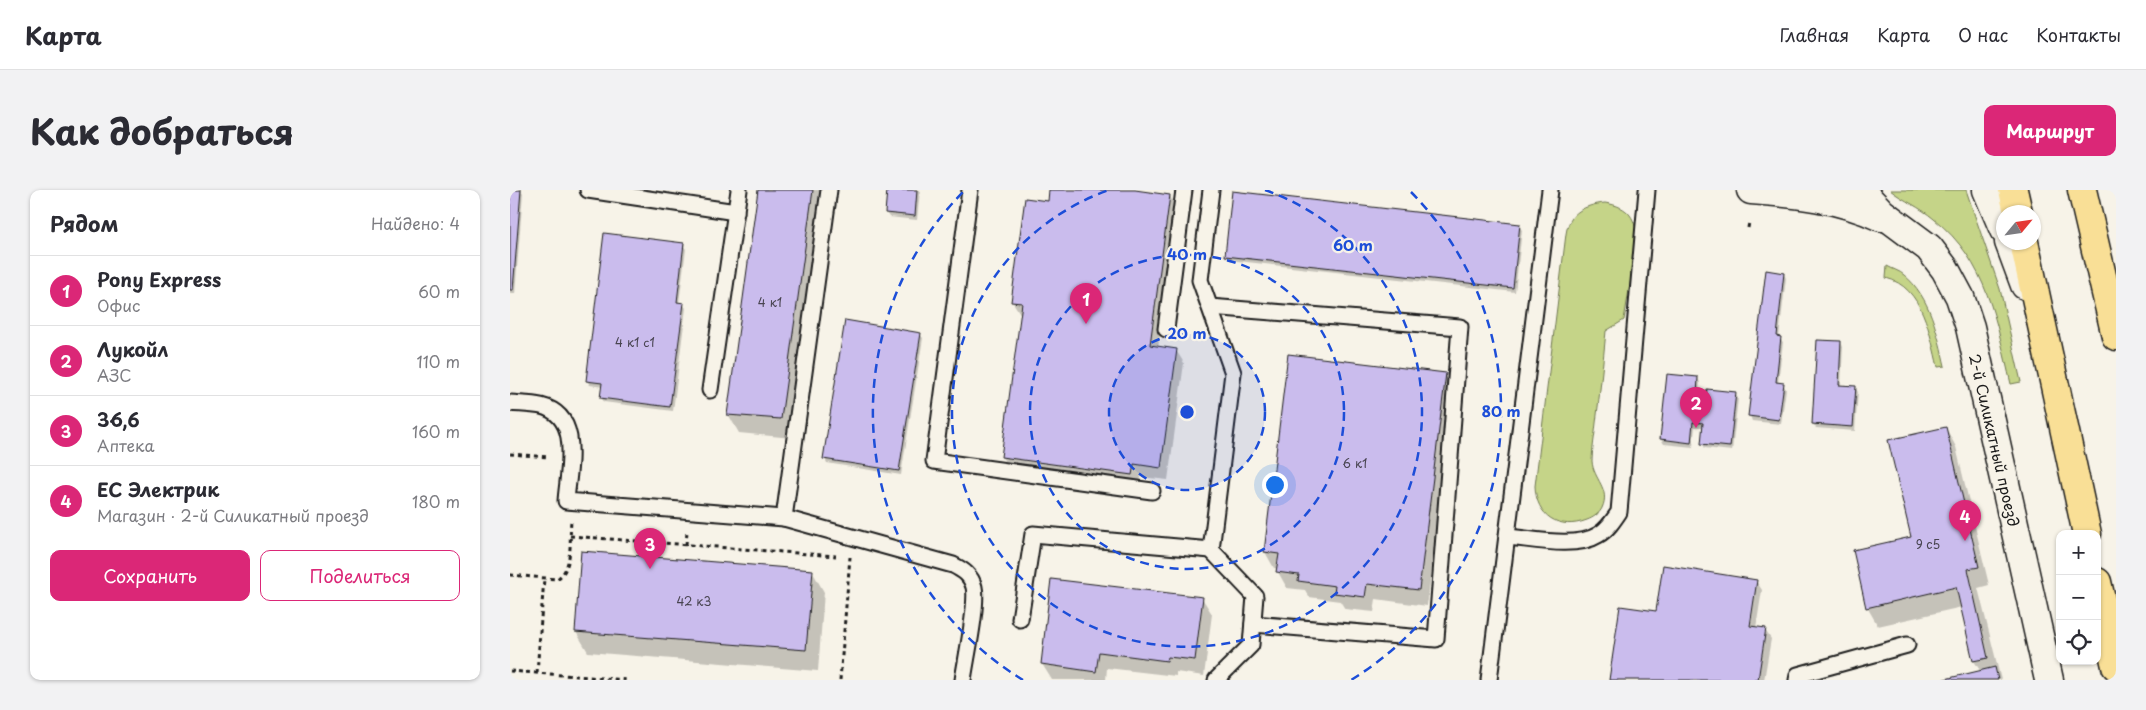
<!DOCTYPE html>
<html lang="ru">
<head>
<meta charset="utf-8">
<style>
	body { margin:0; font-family:"Playpen Sans",sans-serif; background:#f2f2f3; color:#2b2b33 }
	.controls { position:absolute; right:15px; bottom:15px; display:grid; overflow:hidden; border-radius:10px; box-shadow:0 1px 4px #0004 }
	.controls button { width:45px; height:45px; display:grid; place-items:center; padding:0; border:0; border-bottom:1px solid #e1e1e2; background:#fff; color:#2b2b33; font:25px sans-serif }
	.compass { position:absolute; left:1486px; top:15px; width:45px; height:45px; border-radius:50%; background:#fff; box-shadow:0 1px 4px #0004; rotate:61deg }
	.you { position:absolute; left:764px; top:294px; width:18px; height:18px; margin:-12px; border:4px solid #fff; border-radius:50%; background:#1a73e8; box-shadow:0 0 0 8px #1a73e833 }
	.badge { display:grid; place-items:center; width:32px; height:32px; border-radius:50%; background:#db2777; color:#fff; font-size:16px; font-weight:700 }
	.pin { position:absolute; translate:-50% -41px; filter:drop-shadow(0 1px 2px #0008) }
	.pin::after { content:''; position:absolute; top:26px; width:18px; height:15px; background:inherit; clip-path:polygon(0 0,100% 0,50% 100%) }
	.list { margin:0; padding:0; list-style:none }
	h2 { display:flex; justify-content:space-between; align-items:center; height:65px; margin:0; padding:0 20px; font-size:21px }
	h2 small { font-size:16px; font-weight:400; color:#7c7c81 }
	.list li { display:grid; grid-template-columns:32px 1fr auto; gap:15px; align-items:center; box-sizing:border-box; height:70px; padding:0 20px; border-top:1px solid #e1e1e2 }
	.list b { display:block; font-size:19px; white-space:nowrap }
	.list p { margin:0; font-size:16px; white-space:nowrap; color:#7c7c81 }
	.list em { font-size:16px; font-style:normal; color:#7c7c81 }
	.actions { display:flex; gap:10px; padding:15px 20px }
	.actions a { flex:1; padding:11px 0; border:1px solid #db2777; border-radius:10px; text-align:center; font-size:18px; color:#db2777 }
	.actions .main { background:#db2777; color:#fff }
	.icon { flex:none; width:28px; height:28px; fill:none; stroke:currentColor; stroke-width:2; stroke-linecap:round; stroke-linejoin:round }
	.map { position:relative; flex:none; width:1606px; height:490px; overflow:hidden; border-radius:10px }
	header { display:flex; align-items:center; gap:30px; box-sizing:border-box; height:70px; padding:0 25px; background:#fff; border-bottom:1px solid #e1e1e2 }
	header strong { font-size:24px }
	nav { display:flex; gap:28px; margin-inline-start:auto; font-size:18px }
	.intro { display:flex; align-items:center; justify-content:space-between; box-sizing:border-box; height:120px; padding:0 30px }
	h1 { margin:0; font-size:35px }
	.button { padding:12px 22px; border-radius:10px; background:#db2777; color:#fff; font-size:18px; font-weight:700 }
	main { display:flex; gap:30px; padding:0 30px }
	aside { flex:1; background:#fff; border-radius:10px; box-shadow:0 1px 4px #0004 }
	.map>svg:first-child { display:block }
	.green { fill:#c5d488; stroke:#707852 }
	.shadow { fill:#0003 }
	.building { fill:#cabced; stroke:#1c1c1c }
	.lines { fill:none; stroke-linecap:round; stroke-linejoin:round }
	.lane-casing { stroke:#1c1c1c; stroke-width:19 }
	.secondary-casing { stroke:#1c1c1c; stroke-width:31 }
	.primary-casing { stroke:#1c1c1c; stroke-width:31 }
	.path { stroke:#1c1c1c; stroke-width:3; stroke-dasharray:4 4; stroke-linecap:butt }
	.lane { stroke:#f7f3e8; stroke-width:15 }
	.secondary { stroke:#f7f3e8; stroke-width:28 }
	.primary { stroke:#f9df96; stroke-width:28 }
	.ring { fill:none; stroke:#1d4ed8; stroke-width:2.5; stroke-dasharray:9 6 }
	.labels { text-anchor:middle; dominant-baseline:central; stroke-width:4.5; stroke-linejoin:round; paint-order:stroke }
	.number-label { font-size:12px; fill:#484450 }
	.street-label { font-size:15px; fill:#1c1c1c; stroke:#f7f3e8 }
	.centre { fill:#1d4ed8; stroke:#f7f3e8; stroke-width:2.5 }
	.ring-label { font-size:15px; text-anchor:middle; font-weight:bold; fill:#1d4ed8; stroke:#f7f3e8; stroke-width:4.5; stroke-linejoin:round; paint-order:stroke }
</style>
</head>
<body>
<header>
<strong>Карта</strong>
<nav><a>Главная</a><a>Карта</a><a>О нас</a><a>Контакты</a></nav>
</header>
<div class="intro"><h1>Как добраться</h1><a class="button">Маршрут</a></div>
<main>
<aside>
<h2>Рядом<small>Найдено: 4</small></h2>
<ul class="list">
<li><span class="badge">1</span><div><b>Pony Express</b><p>Офис</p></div><em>60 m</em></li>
<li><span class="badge">2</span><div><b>Лукойл</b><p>АЗС</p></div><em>110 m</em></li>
<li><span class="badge">3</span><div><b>36,6</b><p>Аптека</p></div><em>160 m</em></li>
<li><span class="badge">4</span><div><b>ЕС Электрик</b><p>Магазин · 2-й Силикатный проезд</p></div><em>180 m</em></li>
</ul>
<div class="actions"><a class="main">Сохранить</a><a>Поделиться</a></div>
</aside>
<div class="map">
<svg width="1606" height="490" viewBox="0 0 1606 490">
	<rect width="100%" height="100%" fill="#f7f3e8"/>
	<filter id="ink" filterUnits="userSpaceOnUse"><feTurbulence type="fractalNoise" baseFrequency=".02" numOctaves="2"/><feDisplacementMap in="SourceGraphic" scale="10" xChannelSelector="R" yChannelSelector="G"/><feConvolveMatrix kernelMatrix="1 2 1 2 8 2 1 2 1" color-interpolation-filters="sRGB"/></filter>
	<g filter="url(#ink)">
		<g class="green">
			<path d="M 1380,0 L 1456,0 L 1490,99 L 1511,192 L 1501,194 C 1486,132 1478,72 1424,29 C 1410,17 1394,11 1380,0 Z"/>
			<path d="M 1095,13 C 1120,17 1126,28 1127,52 L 1114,130 L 1096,141 C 1093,172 1090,202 1086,233 C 1085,245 1082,259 1082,271 C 1083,289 1101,299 1092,318 C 1090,323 1083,328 1077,330 C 1049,341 1026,326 1025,296 L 1056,44 C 1059,22 1075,15 1095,13 Z"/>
			<path d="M 1377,76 C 1382,79 1390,81 1394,85 C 1420,106 1428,145 1435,176 L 1428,177 C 1420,145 1413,97 1376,88 Z"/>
		</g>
		<g class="shadow">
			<polygon points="0,0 11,0 13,3 5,104 0,103"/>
			<polygon points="249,0 315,0 282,248 229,243 218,224"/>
			<polygon points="378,0 410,0 407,30 379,27 376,23"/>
			<polygon points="540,0 616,0 660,6 667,19 648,158 666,160 674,173 658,290 631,287 629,298 500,280 492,267 511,125 502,111 539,13"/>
			<polygon points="1009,35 1012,40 1005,102 719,70 716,66"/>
			<polygon points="173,55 176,59 169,113 173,114 176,118 163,221 94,212 91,207 93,197 80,195 77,191"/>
			<polygon points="1274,84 1276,88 1269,148 1273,152 1268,193 1273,194 1276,199 1271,234 1242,231 1240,226"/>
			<polygon points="410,144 413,148 391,285 317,273 315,269"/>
			<polygon points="1331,152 1333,157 1331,196 1345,197 1348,202 1345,241 1306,238 1303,234"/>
			<polygon points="935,185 944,201 917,416 866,409 864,422 835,419 830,411 799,407 795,400 777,398 768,382 768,379 764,378 755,362"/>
			<polygon points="1188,188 1190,193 1189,206 1197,207 1225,203 1228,208 1222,261 1195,258 1192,253 1194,237 1185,237 1183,257 1154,254 1151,249"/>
			<polygon points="1436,238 1446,257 1479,395 1468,398 1491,490 1436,490 1471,482 1464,471 1452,417 1368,436 1357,417 1402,348"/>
			<polygon points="302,381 314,402 308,481 78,462 66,442"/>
			<polygon points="542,390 692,408 702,424 694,486 666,482 666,486 597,478 596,490 542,490 532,474"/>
			<polygon points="1246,391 1252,400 1246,438 1255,440 1261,449 1254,490 1100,490 1147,423"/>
		</g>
		<g class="building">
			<polygon points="0,0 11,0 3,100 0,100"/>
			<polygon points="248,0 303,0 271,229 217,225"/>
			<polygon points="377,0 407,0 405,26 375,23"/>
			<polygon points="539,0 625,0 660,5 640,155 667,159 651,278 624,274 622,285 491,267 512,113 501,112 515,8 538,11"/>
			<polygon points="722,1 1010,34 1003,98 715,66"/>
			<polygon points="94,43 174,53 167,112 174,113 160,217 90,208 92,193 76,191"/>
			<polygon points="1256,80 1274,83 1267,146 1271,147 1266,192 1274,193 1269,230 1238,226"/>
			<polygon points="335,130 411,143 389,281 313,269"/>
			<polygon points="1307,150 1331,151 1329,195 1346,196 1343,237 1302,234"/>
			<polygon points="778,164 936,183 909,400 857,394 855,407 824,403 825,396 788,391 789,385 766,382 769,364 754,362"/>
			<polygon points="1157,184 1188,187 1187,205 1196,206 1197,199 1226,202 1220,257 1191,254 1193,233 1183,232 1181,253 1150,249"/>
			<polygon points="1436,237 1469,377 1458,379 1478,468 1463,471 1446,397 1356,418 1343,360 1401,347 1378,250"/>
			<polygon points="71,361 303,380 296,460 65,442"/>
			<polygon points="1153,375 1247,390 1240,436 1256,438 1248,490 1099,490 1110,416 1146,421"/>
			<polygon points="541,389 693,407 685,470 658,467 657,471 589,462 586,482 531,474"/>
			<polygon points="1485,477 1488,490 1431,490"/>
		</g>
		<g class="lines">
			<defs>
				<g id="lane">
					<polyline points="78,0 226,22"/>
					<path d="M 319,0 L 274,328 L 443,375 C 453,380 461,385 464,397 C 468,414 456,469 453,490"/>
					<polyline points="460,0 424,271 642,301"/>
					<polyline points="700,117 950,137 926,449 743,434"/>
					<polyline points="656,139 674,0"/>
					<polyline points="200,200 229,0"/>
					<path d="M 0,213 C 10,214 21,214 31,216 C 73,226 58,280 56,311 L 274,328"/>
					<path d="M 998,347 C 1022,349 1066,359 1088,345 C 1097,340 1103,331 1109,322 L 1137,0"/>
					<polyline points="701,360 745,406 741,455 706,490"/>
					<polyline points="510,429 523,344 701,360 723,183 690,90 701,0"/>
					<polyline points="979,490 1040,0"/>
					<polyline points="1287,490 1288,485 1397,455"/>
				</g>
				<g id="secondary">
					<path d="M 1241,0 C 1286,3 1330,8 1371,27"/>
					<polyline points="1350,0 1372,23 1419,58 1435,79 1450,107 1460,137 1539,490"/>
					<polyline points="1477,0 1494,40"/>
					<polyline points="1499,52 1515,95"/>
				</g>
				<g id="primary">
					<polyline points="1503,0 1508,22"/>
					<polyline points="1572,0 1606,146"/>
					<polyline points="1514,52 1577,344"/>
					<polyline points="1587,392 1606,476"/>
				</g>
			</defs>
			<use href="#lane" class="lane-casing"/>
			<use href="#secondary" class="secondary-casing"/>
			<use href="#primary" class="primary-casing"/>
			<g class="path">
				<polyline points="1238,38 1239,32"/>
				<polyline points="0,264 39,267"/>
				<polyline points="60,346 326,366"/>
				<polyline points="176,355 177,341"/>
				<path d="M 0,385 L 47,389 C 64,378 59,349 61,331"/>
				<polyline points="0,481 118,490"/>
				<polyline points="27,483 34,388"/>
				<polyline points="330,490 340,367"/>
			</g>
			<use href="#lane" class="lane"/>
			<use href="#secondary" class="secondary"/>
			<use href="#primary" class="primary"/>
		</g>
	</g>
	<circle cx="677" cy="222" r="78" fill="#1d4ed8" fill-opacity=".12"/>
	<g class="ring">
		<circle cx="677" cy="222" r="78"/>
		<circle cx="677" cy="222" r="157"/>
		<path d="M755 0A235 235 0 1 1 599 0"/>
		<path d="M513 490A314 314 0 0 1 453 2M901 2A314 314 0 0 1 841 490"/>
	</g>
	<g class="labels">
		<g class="number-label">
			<text x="260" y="112">4 к1</text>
			<text x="125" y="152">4 к1 с1</text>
			<text x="845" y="273">6 к1</text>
			<text x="1418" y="354">9 с5</text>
			<text x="184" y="411">42 к3</text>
		</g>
		<g class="street-label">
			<text transform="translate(1485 250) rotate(77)">2-й Силикатный проезд</text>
		</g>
	</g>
	<circle cx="677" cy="222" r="8" class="centre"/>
	<g class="ring-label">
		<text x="843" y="61">60 m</text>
		<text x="677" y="70">40 m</text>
		<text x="677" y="149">20 m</text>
		<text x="991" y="227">80 m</text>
	</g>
</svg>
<div class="controls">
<button>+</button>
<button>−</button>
<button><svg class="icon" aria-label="locate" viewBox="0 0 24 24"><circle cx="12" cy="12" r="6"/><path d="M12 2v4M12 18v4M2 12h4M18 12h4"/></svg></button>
</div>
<svg class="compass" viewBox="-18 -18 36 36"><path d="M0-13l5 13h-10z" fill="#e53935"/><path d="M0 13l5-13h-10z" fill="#7c7c81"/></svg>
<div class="you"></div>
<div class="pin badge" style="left:576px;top:134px">1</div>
<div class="pin badge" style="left:1186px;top:238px">2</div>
<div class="pin badge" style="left:140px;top:379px">3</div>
<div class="pin badge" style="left:1455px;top:351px">4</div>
</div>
</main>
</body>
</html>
